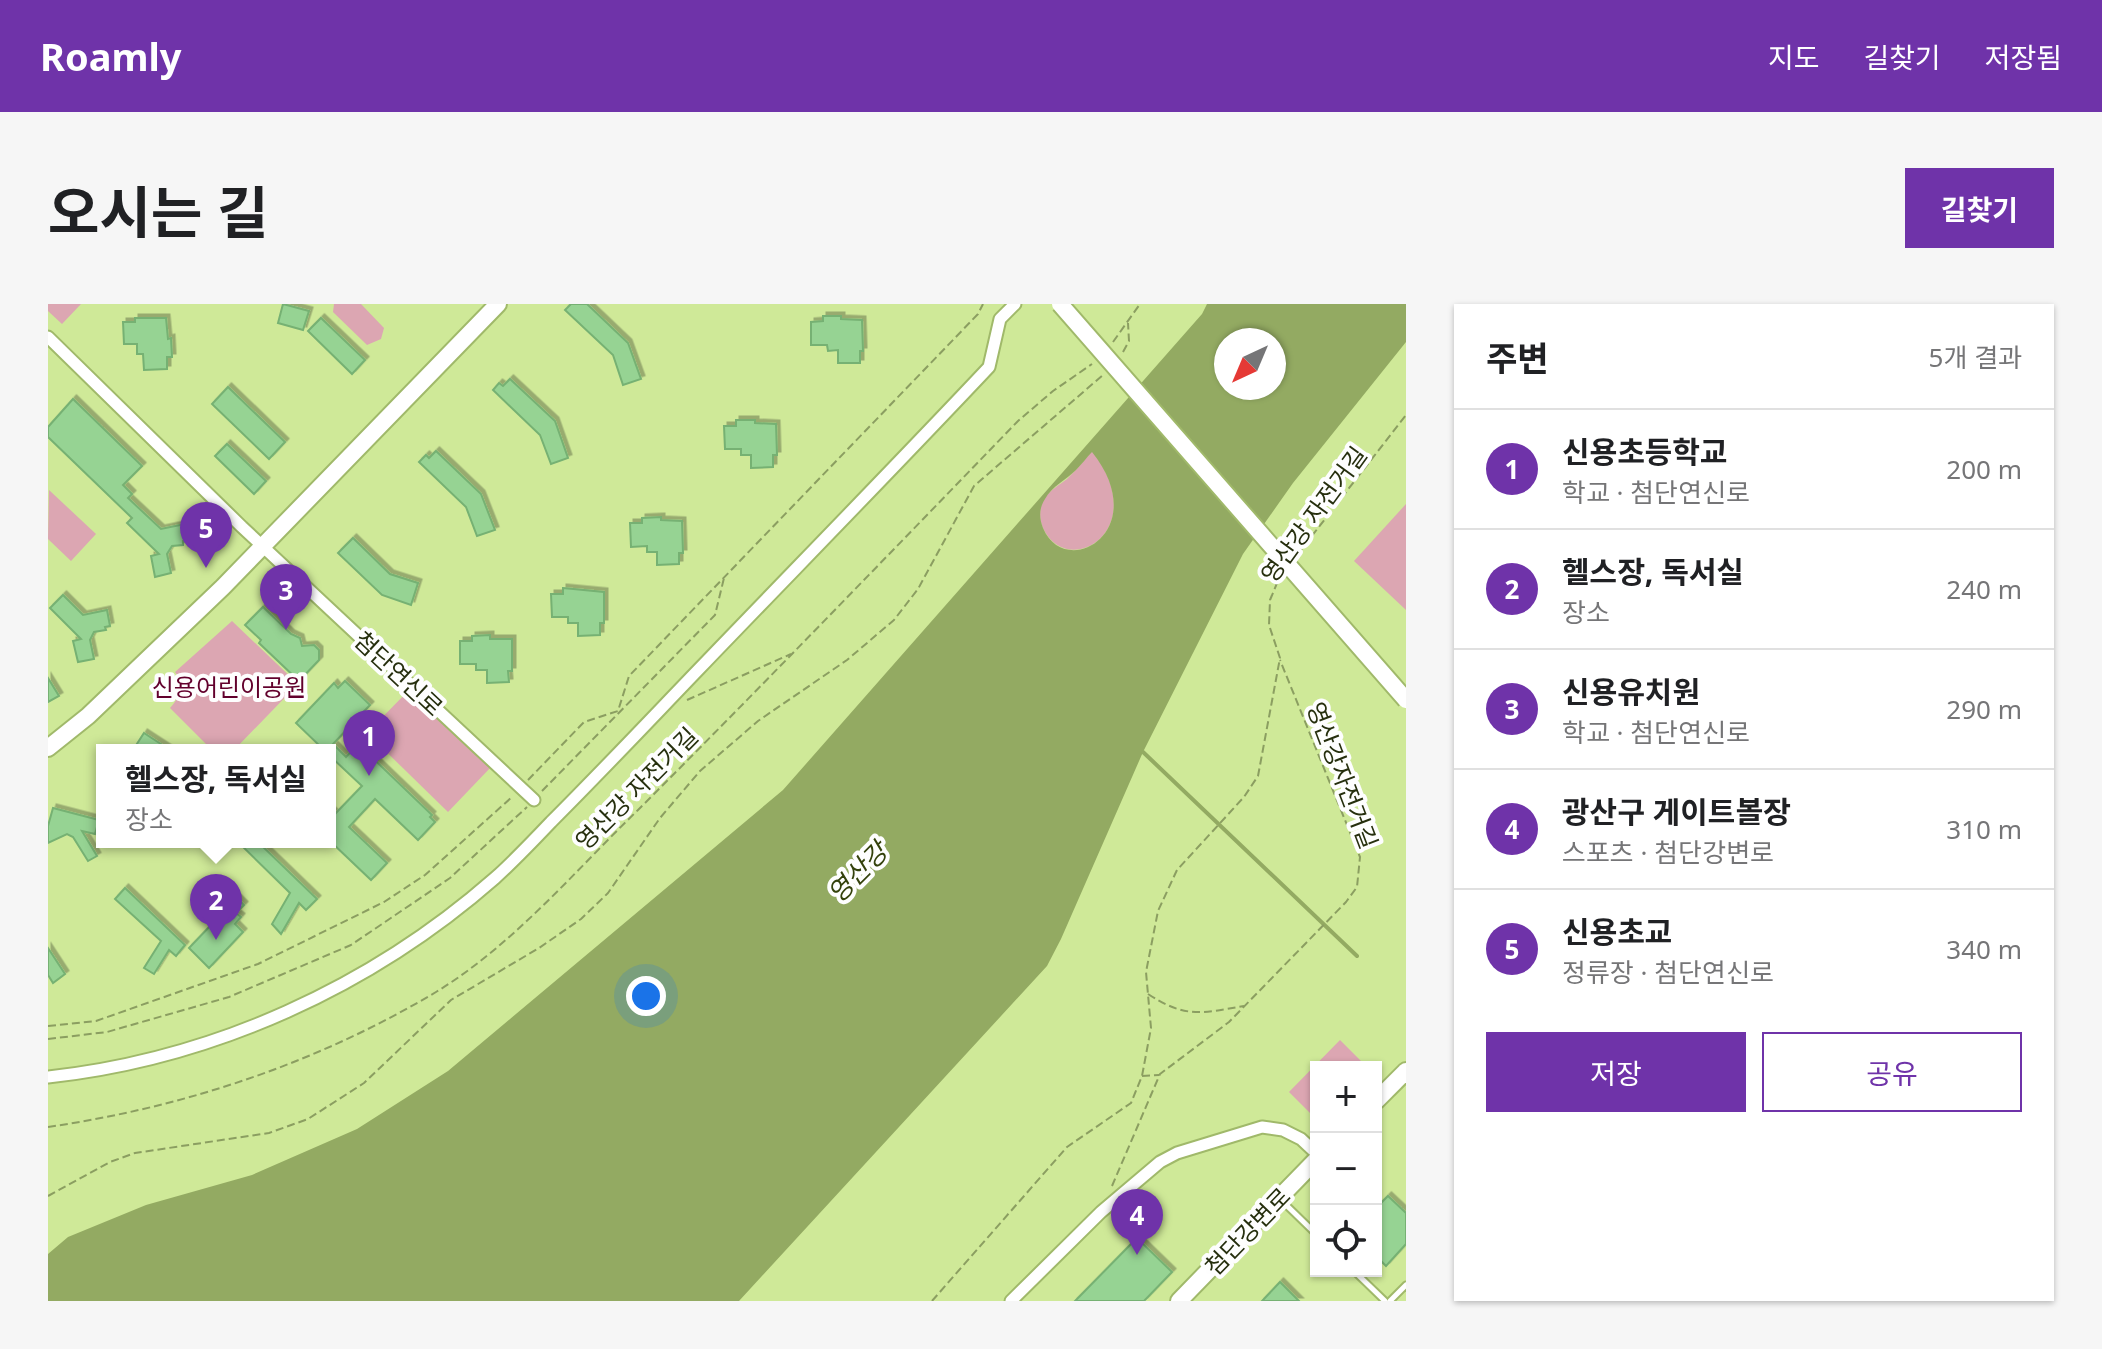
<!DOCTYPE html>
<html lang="ko">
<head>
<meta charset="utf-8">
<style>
	body { margin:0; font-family:"Noto Sans","Noto Sans KR",sans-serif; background:#f6f6f6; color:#202124 }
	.controls { position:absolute; right:24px; bottom:24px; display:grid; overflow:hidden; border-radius:0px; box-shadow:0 2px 6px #0004 }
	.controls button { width:72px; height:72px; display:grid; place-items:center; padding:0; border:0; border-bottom:2px solid #e0e0e0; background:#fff; color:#202124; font:40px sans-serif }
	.compass { position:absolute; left:1166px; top:24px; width:72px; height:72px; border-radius:50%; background:#fff; box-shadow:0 2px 6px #0004; rotate:224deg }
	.you { position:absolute; left:598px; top:692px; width:28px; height:28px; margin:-20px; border:6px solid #fff; border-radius:50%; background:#1a73e8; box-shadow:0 0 0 12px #1a73e833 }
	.badge { display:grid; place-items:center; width:52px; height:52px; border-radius:50%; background:#6f33a9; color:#fff; font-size:26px; font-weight:700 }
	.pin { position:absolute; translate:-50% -66px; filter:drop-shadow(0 2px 4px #0008) }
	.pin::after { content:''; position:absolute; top:42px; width:28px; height:24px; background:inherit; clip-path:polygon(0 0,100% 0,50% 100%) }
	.popup { position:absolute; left:48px; top:440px; width:240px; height:104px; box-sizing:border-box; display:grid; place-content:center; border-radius:0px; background:#fff; filter:drop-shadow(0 2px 6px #0005); font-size:26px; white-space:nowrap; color:#757577 }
	.popup b { font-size:30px; color:#202124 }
	.popup::after { content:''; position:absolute; left:50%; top:100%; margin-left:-16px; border:16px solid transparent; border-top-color:#fff }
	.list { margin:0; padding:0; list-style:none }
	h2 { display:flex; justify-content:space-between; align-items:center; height:104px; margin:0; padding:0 32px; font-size:34px }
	h2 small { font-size:26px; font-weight:400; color:#757577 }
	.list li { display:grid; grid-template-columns:52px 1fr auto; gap:24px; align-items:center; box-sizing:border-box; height:120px; padding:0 32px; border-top:2px solid #e0e0e0 }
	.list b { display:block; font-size:30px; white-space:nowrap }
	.list p { margin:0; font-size:26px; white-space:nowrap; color:#757577 }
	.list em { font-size:26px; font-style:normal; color:#757577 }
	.actions { display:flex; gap:16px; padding:24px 32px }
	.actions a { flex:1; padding:18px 0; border:2px solid #6f33a9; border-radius:0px; text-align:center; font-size:28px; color:#6f33a9 }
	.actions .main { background:#6f33a9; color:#fff }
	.icon { flex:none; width:44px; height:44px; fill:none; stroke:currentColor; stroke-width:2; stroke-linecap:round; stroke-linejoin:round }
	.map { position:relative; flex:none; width:1358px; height:997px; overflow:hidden; border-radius:0px }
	header { display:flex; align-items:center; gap:48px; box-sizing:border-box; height:112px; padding:0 40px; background:#6f33a9; color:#fff }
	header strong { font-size:38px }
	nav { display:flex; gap:44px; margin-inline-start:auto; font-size:28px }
	.intro { display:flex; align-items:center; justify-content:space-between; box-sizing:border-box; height:192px; padding:0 48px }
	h1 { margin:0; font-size:56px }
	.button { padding:20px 36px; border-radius:0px; background:#6f33a9; color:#fff; font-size:28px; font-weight:700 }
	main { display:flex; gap:48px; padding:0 48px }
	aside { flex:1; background:#fff; border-radius:0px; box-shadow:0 2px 6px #0004 }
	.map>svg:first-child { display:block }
	.green { fill:#dca6b2 }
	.water { fill:#93aa62; fill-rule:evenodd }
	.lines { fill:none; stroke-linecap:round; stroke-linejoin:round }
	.stream { stroke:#93aa62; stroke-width:4 }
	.building { fill:#96d393; stroke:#76b173; stroke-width:2; filter:url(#shadow) }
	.lane-casing { stroke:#a0b96a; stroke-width:9 }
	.street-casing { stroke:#a0b96a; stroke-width:15 }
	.secondary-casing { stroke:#a0b96a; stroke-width:20 }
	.path { stroke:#8b9e61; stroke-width:2; stroke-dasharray:8 4; stroke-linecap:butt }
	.lane { stroke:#fff; stroke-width:5 }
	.street { stroke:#fff; stroke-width:11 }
	.secondary { stroke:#fff; stroke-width:16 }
	.secondary-bridge-casing { stroke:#a0b96a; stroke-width:20; stroke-linecap:butt }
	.secondary-bridge { stroke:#fff; stroke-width:16 }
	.labels { text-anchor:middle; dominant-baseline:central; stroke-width:8; stroke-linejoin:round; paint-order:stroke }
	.street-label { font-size:24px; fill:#262f0e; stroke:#fefefe }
	.park-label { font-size:24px; fill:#62002c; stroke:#fefefe }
	.water-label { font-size:26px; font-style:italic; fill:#34420c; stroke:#fefefe }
</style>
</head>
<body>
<header>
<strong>Roamly</strong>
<nav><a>지도</a><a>길찾기</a><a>저장됨</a></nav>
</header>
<div class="intro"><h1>오시는 길</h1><a class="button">길찾기</a></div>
<main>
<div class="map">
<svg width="1358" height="997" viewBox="0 0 1358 997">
	<defs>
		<filter id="shadow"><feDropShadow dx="3.5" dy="-3.5" stdDeviation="0" flood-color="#0004"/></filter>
	</defs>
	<rect width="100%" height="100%" fill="#cfe998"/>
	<g class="green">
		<polygon points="0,0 33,0 14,20 0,7"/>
		<polygon points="286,0 313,0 336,24 333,35 319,41 285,8"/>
		<path d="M 1044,147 C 1106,226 1019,277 995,224 C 991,215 991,204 996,195 C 1002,186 1011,181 1019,175 C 1028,166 1036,157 1044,147 Z"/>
		<polygon points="1,186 48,230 23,257 0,235"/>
		<polygon points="1358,200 1358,306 1306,257"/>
		<path d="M 184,317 L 250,380 L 186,446 L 164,446 L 122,404 C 132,394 136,379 127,368 Z"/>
		<polygon points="362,385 443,463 400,508 319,429"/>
		<polygon points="1292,736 1319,763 1268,763 1268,815 1241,788"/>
	</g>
	<path class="water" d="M 1159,0 L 1358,0 L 1358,38 L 1245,179 L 1195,250 L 1095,448 L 1013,635 L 999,662 L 691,997 L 0,997 L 0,950 L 20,933 L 98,901 L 204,871 L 309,825 L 400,767 L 735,486 L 1154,10 ZM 1178,36 L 1226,36 L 1226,84 L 1178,84 ZM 1044,148 C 1106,226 1018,278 995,224 C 991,214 991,204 997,195 C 1004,182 1018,176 1028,166 C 1034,160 1039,153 1044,148 Z"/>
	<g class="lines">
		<polyline class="stream" points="1095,448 1309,652"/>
	</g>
	<g class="building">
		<polygon points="235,0 261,7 255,26 230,19"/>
		<polygon points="523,0 539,0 580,39 593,75 575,81 565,51 517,6"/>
		<polygon points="775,12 793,12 793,15 814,16 815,47 812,47 812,59 790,59 790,46 780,47 779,41 763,41 763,18 775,17"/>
		<polygon points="87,14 118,14 120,35 123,34 124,53 119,53 119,65 96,66 95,50 89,50 89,40 76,40 75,18 87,18"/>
		<polygon points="273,14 317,56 304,70 260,27"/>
		<polygon points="462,75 507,117 520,154 503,160 492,131 445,86 451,79 455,82"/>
		<polygon points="180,83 237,138 221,155 164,100"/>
		<polygon points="25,95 94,162 75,181 84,190 80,194 113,225 137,220 140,236 135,237 135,241 124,242 119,250 123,269 107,273 103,252 111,250 79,219 84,214 0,133 0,123"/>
		<polygon points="688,116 707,116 707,119 728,120 729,151 725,151 725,163 703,164 703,151 693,151 693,145 677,145 676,122 688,122"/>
		<polygon points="179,140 218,177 206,190 167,152"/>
		<polygon points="388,147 433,190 447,226 429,232 418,203 371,158 378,151 381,154"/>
		<polygon points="613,213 613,216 634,217 635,249 631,249 631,260 609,261 609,248 599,248 599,242 583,243 582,219 594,219 594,214"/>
		<polygon points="305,234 342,270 370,279 363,301 334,291 290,249"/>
		<polygon points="515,284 556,288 556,319 552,319 552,331 530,332 530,319 520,319 520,313 504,313 503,290 515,290"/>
		<polygon points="15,291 35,311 59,306 62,322 57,323 58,326 46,328 42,336 46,355 30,358 25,337 33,335 2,304"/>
		<polygon points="215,303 243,330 252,334 254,342 266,341 271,346 271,356 251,377 211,339 213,336 197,321"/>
		<polygon points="442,331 442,335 464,335 464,367 460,367 461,378 439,379 439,366 428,366 428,360 412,360 412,337 424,337 424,332"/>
		<polygon points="0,374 11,392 0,398"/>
		<polygon points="297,377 322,401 285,440 298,453 310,440 384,511 382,513 387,518 370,536 327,495 301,523 339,559 323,576 282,537 282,505 287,510 314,482 282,452 282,446 276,446 248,419 286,379 290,384"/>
		<polygon points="96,429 122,446 85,446"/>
		<polygon points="5,504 51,516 47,530 34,527 49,552 40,557 25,533 19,530 0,539 0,522"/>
		<polygon points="157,538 180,538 170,549"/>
		<polygon points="190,538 210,538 269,595 258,606 251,599 233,630 224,620 242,589"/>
		<polygon points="77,584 137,641 128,652 121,646 106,670 96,664 113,637 67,595"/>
		<polygon points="189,594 196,601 188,609 193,613 187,620 195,628 161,664 141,644"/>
		<polygon points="0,644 17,670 5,679 0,671"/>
		<polygon points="1340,892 1358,909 1358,940 1338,962 1328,952 1328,904"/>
		<polygon points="1089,934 1124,968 1096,997 1027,997"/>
		<polygon points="1232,978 1251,997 1214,997"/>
	</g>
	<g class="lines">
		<defs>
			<g id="lane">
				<polyline points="1232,895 1268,930"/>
				<polyline points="1306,967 1337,997"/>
				<polyline points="1342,997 1358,981"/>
			</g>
			<g id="street">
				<polyline points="0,33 194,223 486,496"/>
				<path d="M 0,773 C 165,755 323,683 447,574 C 467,556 485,537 503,518 C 553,468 602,416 651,365 C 747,265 845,165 941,63 L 952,15 L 967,0"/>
				<polyline points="963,997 1053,908 1112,858 1129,849 1214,823 1235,826 1253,835 1268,849"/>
			</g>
			<g id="secondary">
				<polyline points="0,444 40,412 175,283 450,0"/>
				<polyline points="1328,797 1358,767"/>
				<polyline points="1131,997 1268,856"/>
			</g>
		</defs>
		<use href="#lane" class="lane-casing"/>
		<use href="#street" class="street-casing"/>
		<use href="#secondary" class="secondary-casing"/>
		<g class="path">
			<polyline points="1065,38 1092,0"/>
			<polyline points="1075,48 1081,37 1080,19"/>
			<polyline points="1249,251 1358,111"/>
			<polyline points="639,396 743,350"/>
			<polyline points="480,476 536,418 570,407 581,372 930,10 935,0"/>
			<polyline points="494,487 667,311 676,274"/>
			<path d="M 1100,690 C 1138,715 1154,709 1196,702"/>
			<polyline points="0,722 48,717 210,660 336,598 377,571 464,493"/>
			<polyline points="0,735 59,728 181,693 303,641 402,574 479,503"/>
			<polyline points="1094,772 1111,771"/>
			<path d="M 0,823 C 137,803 269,759 388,688 C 465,641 526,568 590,506 C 718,378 844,247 970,117 L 1005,87 L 1044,60"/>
			<polyline points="1064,882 1112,770 1181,718 1298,598 1309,583 1312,553 1232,356"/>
			<polyline points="0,892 62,858 87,849 221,829 260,815 316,779 403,696 491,644 533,615 560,589 612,514 652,467 710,417 799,356 846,316 870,285 926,182 1055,71"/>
			<polyline points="884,997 1019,843 1083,799 1094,772 1103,724 1098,668 1110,607 1129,566 1196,493 1210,472 1232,354 1221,321 1222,296 1232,272"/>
		</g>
		<use href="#lane" class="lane"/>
		<use href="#street" class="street"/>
		<use href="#secondary" class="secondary"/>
		<defs>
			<polyline id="secondary-bridge" points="1012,0 1358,396"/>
		</defs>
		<use href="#secondary-bridge" class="secondary-bridge-casing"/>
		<use href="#secondary-bridge" class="secondary-bridge"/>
	</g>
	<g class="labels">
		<g class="street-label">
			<text transform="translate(1265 210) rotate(-54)">영산강 자전거길</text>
			<text transform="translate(351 369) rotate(43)">첨단연신로</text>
			<text transform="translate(1295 471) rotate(69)">영산강자전거길</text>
			<text transform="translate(588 484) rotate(-45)">영산강 자전거길</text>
			<text transform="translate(1199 927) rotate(-46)">첨단강변로</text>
		</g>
		<g class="park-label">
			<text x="181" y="382">신용어린이공원</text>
		</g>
		<g class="water-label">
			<text transform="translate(809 568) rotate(-45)">영산강</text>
		</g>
	</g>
</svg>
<div class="controls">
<button>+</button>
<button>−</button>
<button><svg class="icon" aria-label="locate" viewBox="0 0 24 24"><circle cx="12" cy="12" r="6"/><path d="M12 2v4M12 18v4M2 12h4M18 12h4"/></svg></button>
</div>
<svg class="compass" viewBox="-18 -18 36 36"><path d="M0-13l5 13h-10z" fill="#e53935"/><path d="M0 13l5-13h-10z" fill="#757577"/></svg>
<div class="you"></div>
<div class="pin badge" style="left:321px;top:472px">1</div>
<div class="pin badge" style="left:168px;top:636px">2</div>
<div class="popup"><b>헬스장, 독서실</b>장소</div>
<div class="pin badge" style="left:238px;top:326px">3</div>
<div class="pin badge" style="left:1089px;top:951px">4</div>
<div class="pin badge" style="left:158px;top:264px">5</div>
</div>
<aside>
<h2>주변<small>5개 결과</small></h2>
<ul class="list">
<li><span class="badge">1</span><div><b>신용초등학교</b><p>학교 · 첨단연신로</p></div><em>200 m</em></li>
<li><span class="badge">2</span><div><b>헬스장, 독서실</b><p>장소</p></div><em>240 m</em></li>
<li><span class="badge">3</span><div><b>신용유치원</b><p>학교 · 첨단연신로</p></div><em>290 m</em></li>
<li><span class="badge">4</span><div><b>광산구 게이트볼장</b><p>스포츠 · 첨단강변로</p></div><em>310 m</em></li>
<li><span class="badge">5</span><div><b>신용초교</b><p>정류장 · 첨단연신로</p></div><em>340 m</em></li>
</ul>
<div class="actions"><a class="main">저장</a><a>공유</a></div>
</aside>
</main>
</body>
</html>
